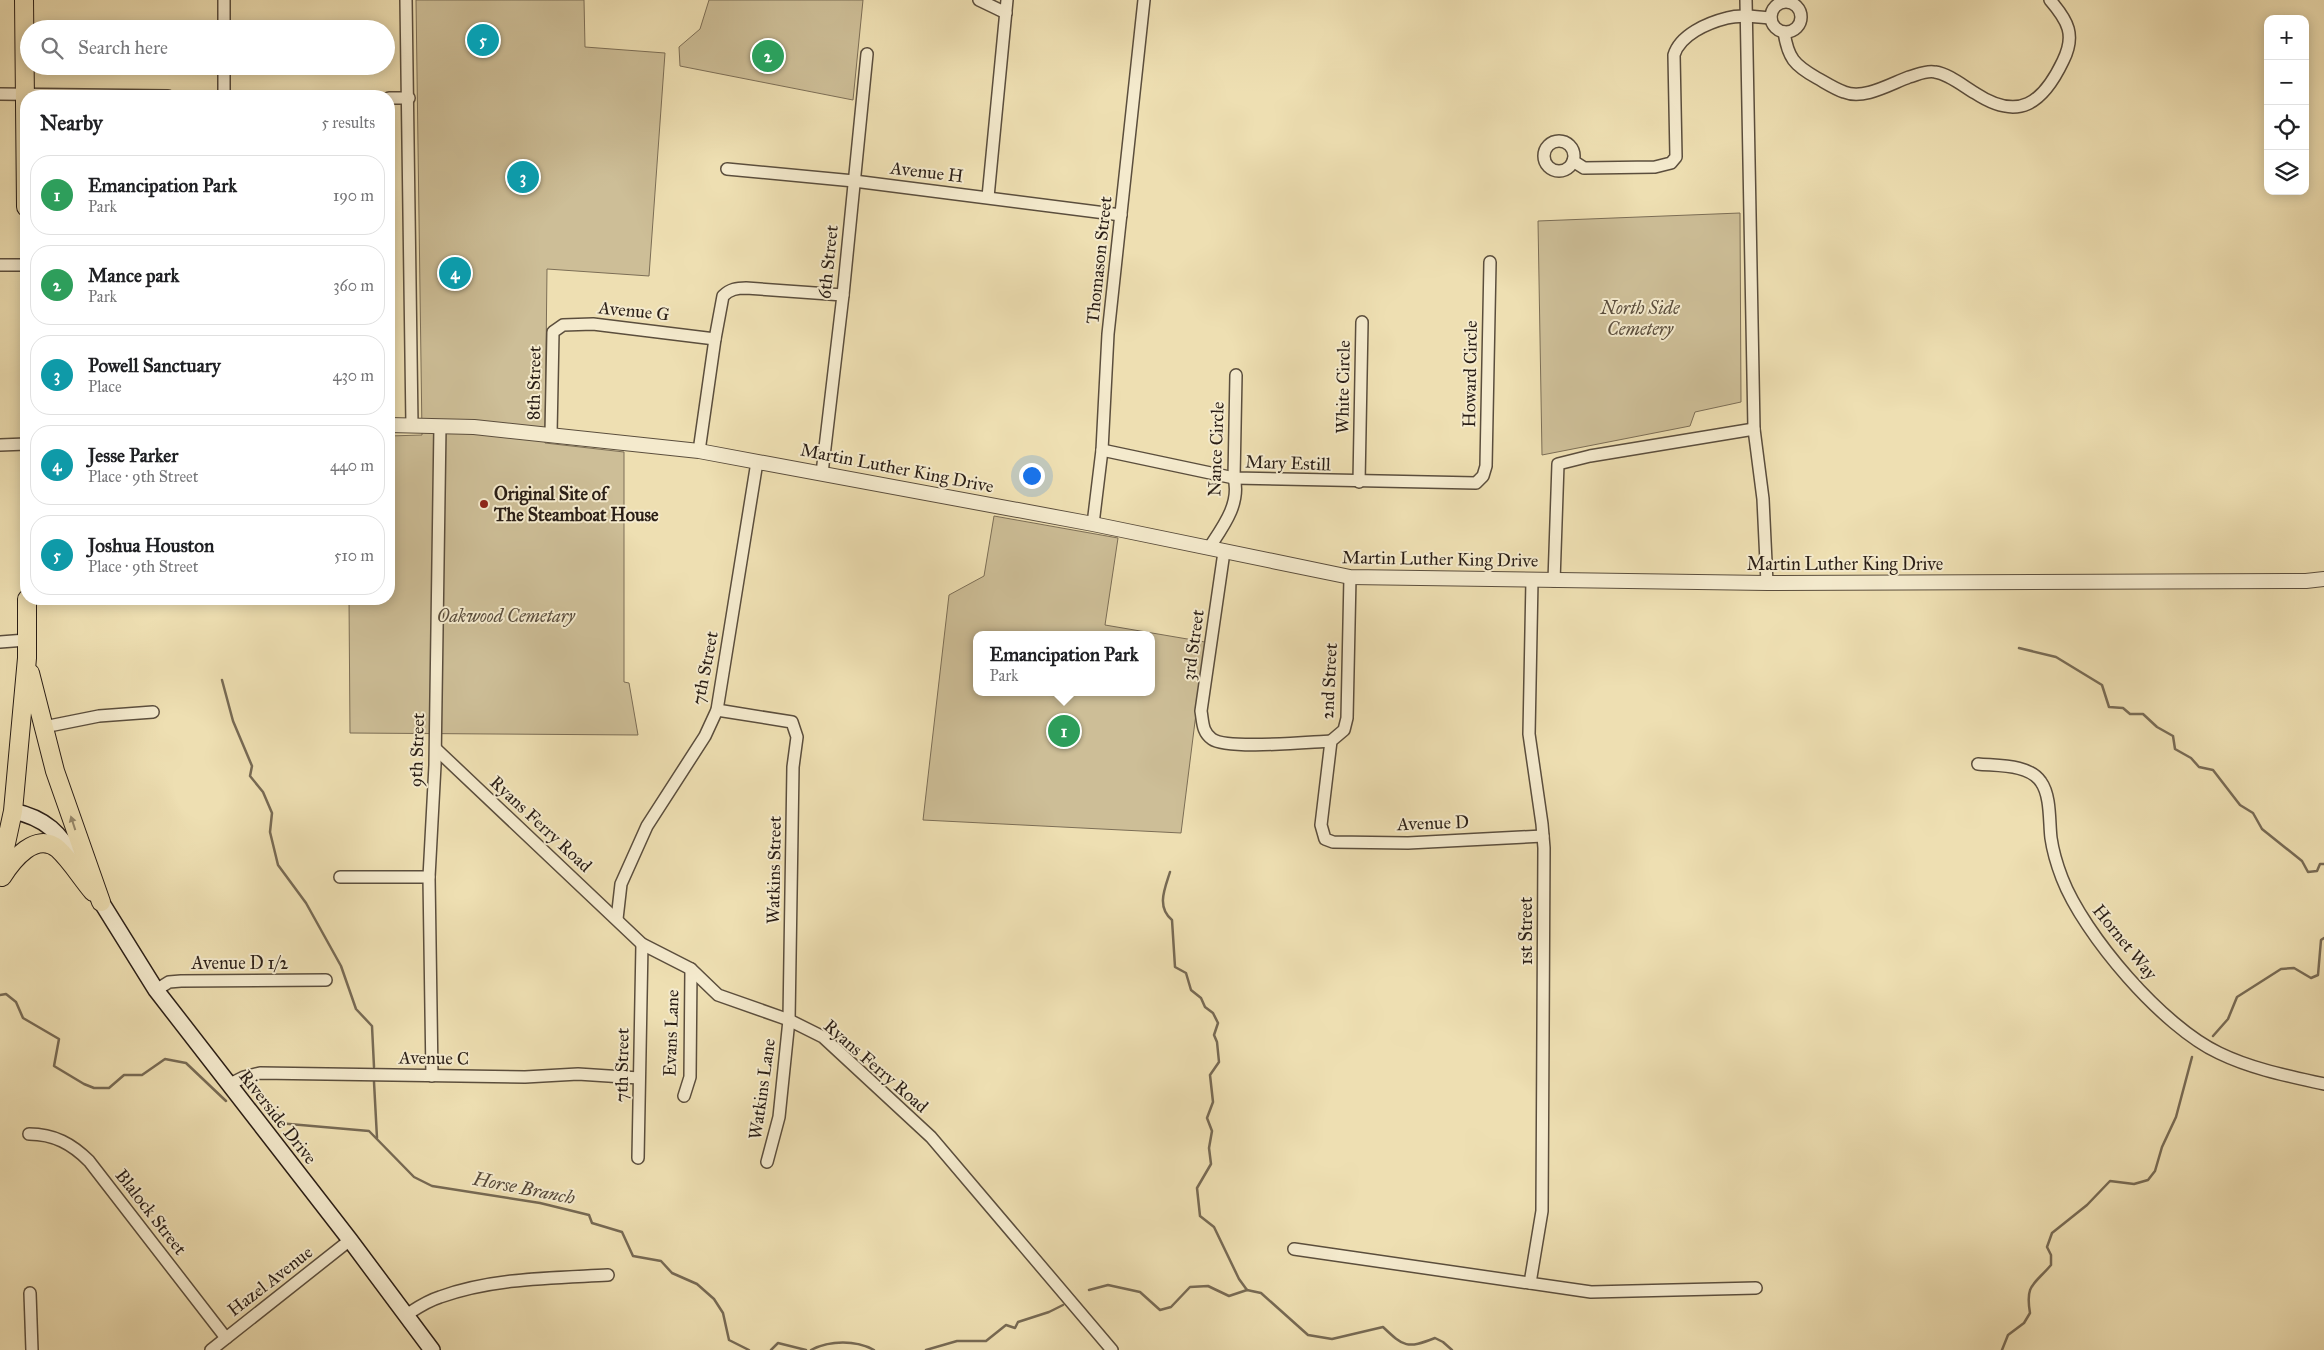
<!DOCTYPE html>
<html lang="en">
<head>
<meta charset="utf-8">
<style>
	body { margin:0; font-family:"IM FELL Great Primer",serif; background:#f6f6f6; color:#202124 }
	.controls { position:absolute; right:15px; top:15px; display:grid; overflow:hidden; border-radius:10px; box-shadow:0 2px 12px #0003 }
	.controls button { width:45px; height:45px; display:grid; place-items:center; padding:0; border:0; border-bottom:1px solid #e0e0e0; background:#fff; color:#202124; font:25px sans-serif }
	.you { position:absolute; left:1031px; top:475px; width:18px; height:18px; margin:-12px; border:4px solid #fff; border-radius:50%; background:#1a73e8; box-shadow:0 0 0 8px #1a73e833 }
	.badge { display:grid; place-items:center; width:32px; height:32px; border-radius:50%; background:#8f2418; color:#fff; font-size:16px; font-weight:700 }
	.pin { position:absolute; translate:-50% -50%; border:2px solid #fff; box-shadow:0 1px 5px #0006 }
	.popup { position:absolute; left:973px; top:631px; width:182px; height:65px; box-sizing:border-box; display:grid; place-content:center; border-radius:10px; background:#fff; filter:drop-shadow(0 1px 4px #0005); font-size:16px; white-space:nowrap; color:#757577 }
	.popup b { font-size:19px; color:#202124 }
	.popup::after { content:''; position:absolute; left:50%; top:100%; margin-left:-10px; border:10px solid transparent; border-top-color:#fff }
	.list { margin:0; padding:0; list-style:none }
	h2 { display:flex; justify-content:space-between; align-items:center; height:65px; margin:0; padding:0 20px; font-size:21px }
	h2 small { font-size:16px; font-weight:400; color:#757577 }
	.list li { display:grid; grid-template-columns:32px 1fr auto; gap:15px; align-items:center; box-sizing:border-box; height:80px; margin:0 10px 10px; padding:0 10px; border:1px solid #e0e0e0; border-radius:20px }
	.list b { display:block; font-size:19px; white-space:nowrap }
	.list p { margin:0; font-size:16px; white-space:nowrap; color:#757577 }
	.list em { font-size:16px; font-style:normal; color:#757577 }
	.icon { flex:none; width:28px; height:28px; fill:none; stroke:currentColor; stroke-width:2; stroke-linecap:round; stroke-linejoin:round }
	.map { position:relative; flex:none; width:2324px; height:1350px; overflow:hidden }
	.search { position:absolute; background:#fff; box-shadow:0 2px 12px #0003; left:20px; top:20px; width:375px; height:55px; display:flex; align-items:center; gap:12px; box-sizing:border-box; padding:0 18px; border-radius:28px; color:#757577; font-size:19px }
	.panel { position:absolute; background:#fff; box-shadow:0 2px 12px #0003; left:20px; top:90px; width:375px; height:515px; border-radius:20px }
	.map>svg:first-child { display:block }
	.green { fill:#cdbe97; stroke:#7c6e56; fill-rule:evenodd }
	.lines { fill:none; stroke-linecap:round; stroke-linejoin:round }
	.stream { stroke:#776a54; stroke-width:2.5 }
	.minor-casing { stroke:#5b4e3d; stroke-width:14 }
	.tertiary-casing { stroke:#5b4e3d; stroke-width:16 }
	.secondary-casing { stroke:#2a1e16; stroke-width:18 }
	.primary-casing { stroke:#2a1e16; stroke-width:20 }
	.minor { stroke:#f4eacd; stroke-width:11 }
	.tertiary { stroke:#f4eacd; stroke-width:14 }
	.secondary { stroke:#f4eacd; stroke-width:15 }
	.primary { stroke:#eedfb2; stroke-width:18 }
	.oneway { fill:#96886c }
	.poi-dot { fill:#8f2418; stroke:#f4eacd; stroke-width:2 }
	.labels { text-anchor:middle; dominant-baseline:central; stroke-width:4; stroke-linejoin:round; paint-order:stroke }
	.street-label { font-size:18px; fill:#2a1e16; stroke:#f4eacd }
	.park-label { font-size:18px; font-style:italic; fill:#5b4e3d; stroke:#f4eacd }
	.poi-label { font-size:18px; font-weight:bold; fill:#2a1e16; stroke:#f4eacd; text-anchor:start }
	.water-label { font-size:19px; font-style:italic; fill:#574a3a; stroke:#f4eacd }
</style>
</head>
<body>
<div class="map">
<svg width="2324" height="1350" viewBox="0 0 2324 1350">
	<rect width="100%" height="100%" fill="#eedfb2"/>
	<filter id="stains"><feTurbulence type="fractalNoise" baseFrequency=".004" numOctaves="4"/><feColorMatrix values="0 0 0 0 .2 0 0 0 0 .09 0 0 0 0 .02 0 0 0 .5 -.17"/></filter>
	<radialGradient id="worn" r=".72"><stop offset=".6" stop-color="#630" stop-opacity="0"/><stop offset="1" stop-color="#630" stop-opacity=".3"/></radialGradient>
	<g class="green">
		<polygon points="416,0 584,0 585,47 665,53 649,276 547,269 545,443 624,452 624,682 629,683 638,735 350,733 349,599 389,599 389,436 422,435"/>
		<polygon points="709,0 863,0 853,100 680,66 679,47 700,29"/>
		<polygon points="1740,213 1741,402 1695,412 1690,426 1542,455 1538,221"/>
		<path d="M 994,516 L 1118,538 L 1105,625 L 1205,642 L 1181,833 L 923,820 L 949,595 L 984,576 ZM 976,635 L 1152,635 L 1152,692 L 976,692 Z"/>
	</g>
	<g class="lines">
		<g class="stream">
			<polyline points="2019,648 2056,657 2102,685 2109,707 2123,708 2130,714 2143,714 2157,727 2173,736 2175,749 2191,758 2199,767 2213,770 2240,805 2253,813 2262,829 2302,861 2308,872 2317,871 2320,864 2324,864"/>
			<polyline points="222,680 233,721 252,766 250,776 263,792 272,813 270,832 278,865 306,903 341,966 356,1009 372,1026 374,1067"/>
			<path d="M 1170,872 C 1165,888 1156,907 1172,920 L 1175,967 L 1186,973 L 1191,990 L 1201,998 L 1205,1007 L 1213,1013 L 1218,1023 L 1214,1035 L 1217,1042 L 1219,1062 L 1210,1075 L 1213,1102 L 1207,1118 L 1212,1131 L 1209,1148 L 1211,1164 L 1197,1188 L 1200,1216 L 1214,1227 L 1239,1279 L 1247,1290"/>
			<polyline points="0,995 6,994 16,1002 23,1018 59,1039 54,1066 84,1084 94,1088 109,1088 124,1075 142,1075 165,1059 186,1063 226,1101"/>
			<polyline points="2213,1036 2228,1019 2237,997 2281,969 2294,968 2311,978 2318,975 2321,940 2324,938"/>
			<polyline points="374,1082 377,1138"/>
			<polyline points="278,1123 369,1131 414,1177 432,1186 540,1203 589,1215 592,1223 622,1232 633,1256 661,1261 672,1273 697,1284 714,1299 723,1313 729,1340 749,1350"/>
			<path d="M 1089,1290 L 1108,1285 L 1140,1292 L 1160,1310 L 1171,1307 L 1190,1287 L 1208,1286 L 1229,1296 L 1247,1290 L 1261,1293 L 1308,1335 L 1332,1339 L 1383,1327 C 1404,1347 1407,1349 1435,1338 L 1443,1342 L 1452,1350"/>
			<polyline points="771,1350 778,1343 806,1350"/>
			<path d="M 811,1350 C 830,1340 856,1340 874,1350"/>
			<polyline points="926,1350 957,1341 986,1341 1006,1325 1015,1328 1018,1322 1049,1312 1063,1305"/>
			<path d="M 2002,1350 L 2008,1335 L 2024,1323 L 2030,1313 C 2025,1284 2034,1285 2051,1265 L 2051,1255 L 2047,1247 L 2052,1233 L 2087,1205 L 2110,1181 L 2134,1184 L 2148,1180 L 2155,1171 L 2162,1147 L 2176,1117 L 2192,1057"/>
		</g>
		<defs>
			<g id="minor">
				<polyline points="224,0 224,29"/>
				<polyline points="406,0 412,425"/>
				<polyline points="979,0 1006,13"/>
				<polyline points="1746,0 1754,429 1763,499 1767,583"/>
				<circle cx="1786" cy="17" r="15"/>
				<path d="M 1784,32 C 1788,58 1794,65 1817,78 C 1826,83 1835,89 1844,92 C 1864,100 1890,84 1909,77 C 1917,75 1926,70 1935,72 C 1949,74 1963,86 1975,93 C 2019,122 2043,103 2063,61 C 2076,35 2068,21 2050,0"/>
				<polyline points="224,66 224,96"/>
				<polyline points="0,94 168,96"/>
				<polyline points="389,98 409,98"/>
				<circle cx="1559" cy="156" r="15"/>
				<path d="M 1573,161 L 1584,168 L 1655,167 L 1671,163 L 1676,157 L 1674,55 C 1680,35 1707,23 1727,18 C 1741,14 1757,17 1771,18"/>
				<polyline points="727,169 854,181 1121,215"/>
				<polyline points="988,197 1007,0"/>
				<polyline points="0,265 26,265"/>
				<polyline points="551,434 553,332 563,325 593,324 715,339"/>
				<polyline points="0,445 26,444"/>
				<polyline points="1102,450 1234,478 1476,483 1483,476 1486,466 1490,262"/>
				<path d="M 699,451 L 715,339 L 723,296 C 730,289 737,288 746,288 L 843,295"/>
				<polyline points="822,473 843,295 867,54"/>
				<polyline points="1359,482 1362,322"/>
				<polyline points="1093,524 1102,450 1108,334 1144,0"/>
				<path d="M 1209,548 C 1222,528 1241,504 1234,478 L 1236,375"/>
				<path d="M 1224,552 L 1201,711 C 1203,722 1202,732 1212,739 C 1227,750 1308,742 1331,741"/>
				<polyline points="1350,577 1347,718 1344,730 1331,741 1321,825 1325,839 1333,842 1408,843 1543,836"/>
				<polyline points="1554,581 1558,464 1590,456 1754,429"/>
				<polyline points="0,642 26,640"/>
				<polyline points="717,710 792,722 797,737 793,767 789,1020 779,1117 767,1162"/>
				<polyline points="44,727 99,716 153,712"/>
				<polyline points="436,749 642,944 691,969 718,995 789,1020 823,1037 931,1137 1112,1350"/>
				<path d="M 1978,764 C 1998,766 2029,764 2041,782 C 2051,796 2049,822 2051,838 C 2053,852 2057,865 2062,878 C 2084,935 2163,1027 2219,1053 C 2252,1069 2288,1076 2324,1084"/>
				<polyline points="340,877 429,877"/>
				<polyline points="617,919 621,884 647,826 705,736 717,710 757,462"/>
				<polyline points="156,990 169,982 181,981 326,980"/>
				<polyline points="432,1076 429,877 435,765 440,426"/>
				<polyline points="230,1084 244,1077 260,1073 525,1077 578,1074 639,1078"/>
				<polyline points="684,1096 690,1077 691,969"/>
				<path d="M 29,1134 C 54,1134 72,1144 89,1161 L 226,1338"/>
				<polyline points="638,1158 642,944"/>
				<polyline points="1294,1249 1591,1292 1756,1288"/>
				<polyline points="1530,1283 1542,1211 1544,848 1542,824 1529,734 1532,580"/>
				<polyline points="30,1293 32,1350"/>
				<path d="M 406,1315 C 417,1308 427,1301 440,1297 C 492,1278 552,1278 608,1275"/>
				<polyline points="211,1350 350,1240"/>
			</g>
			<polyline id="tertiary" points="389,425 474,427 699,451 1093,524 1350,577 1767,583 2306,581 2324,579"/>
			<g id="secondary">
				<path d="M 13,811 C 46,818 60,833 77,862"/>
				<polyline points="95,892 156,990 350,1240 432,1350"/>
			</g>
			<g id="primary">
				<polyline points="24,0 26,207"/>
				<polyline points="30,673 55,771 101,902"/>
				<polyline points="0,871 13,811 27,658 27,599"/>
				<path d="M 2,877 C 12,861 36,830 58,849 C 71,861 81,878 93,892"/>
			</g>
		</defs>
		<use href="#minor" class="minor-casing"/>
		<use href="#tertiary" class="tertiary-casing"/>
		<use href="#secondary" class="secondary-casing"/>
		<use href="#primary" class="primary-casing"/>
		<use href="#minor" class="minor"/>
		<use href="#tertiary" class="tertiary"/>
		<use href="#secondary" class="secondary"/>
		<use href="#primary" class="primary"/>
	</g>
	<defs><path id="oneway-solid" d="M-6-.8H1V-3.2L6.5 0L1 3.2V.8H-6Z" transform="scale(1.25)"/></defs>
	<use class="oneway" href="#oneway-solid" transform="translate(73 823) rotate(-108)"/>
	<circle class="poi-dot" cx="484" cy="504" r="5"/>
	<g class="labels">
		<g class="street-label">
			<text transform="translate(927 172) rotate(7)">Avenue H</text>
			<text transform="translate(1099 260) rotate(-84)">Thomason Street</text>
			<text transform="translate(828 262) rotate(-84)">6th Street</text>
			<text transform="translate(634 311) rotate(6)">Avenue G</text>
			<text transform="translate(1470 374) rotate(-89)">Howard Circle</text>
			<text transform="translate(534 383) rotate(-89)">8th Street</text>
			<text transform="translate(1343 387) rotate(-89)">White Circle</text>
			<text transform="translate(1216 449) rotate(-88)">Nance Circle</text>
			<text transform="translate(1288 463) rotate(2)">Mary Estill</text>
			<text transform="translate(897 468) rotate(11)">Martin Luther King Drive</text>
			<text transform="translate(1440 559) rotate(1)">Martin Luther King Drive</text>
			<text x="1845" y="564">Martin Luther King Drive</text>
			<text transform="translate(1193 645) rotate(-82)">3rd Street</text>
			<text transform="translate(705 668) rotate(-79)">7th Street</text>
			<text transform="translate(1329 681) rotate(-87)">2nd Street</text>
			<text transform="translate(417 750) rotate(-88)">9th Street</text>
			<text transform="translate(1433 823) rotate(-2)">Avenue D</text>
			<text transform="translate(541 824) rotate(43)">Ryans Ferry Road</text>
			<text transform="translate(774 870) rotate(-89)">Watkins Street</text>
			<text transform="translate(1526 931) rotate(-90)">1st Street</text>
			<text transform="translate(2125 942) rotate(51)">Hornet Way</text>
			<text x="240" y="963">Avenue D 1/2</text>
			<text transform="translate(671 1033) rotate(-88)">Evans Lane</text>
			<text transform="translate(434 1058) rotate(1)">Avenue C</text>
			<text transform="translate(622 1065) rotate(-89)">7th Street</text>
			<text transform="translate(876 1066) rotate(41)">Ryans Ferry Road</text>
			<text transform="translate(762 1089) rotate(-82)">Watkins Lane</text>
			<text transform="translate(278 1117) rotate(52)">Riverside Drive</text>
			<text transform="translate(151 1212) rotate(52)">Blalock Street</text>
			<text transform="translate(270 1281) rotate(-38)">Hazel Avenue</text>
		</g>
		<g class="park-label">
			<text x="1640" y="308">North Side<tspan x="1640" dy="21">Cemetery</tspan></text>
			<text x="506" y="616">Oakwood Cemetary</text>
		</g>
		<g class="poi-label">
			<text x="494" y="494">Original Site of<tspan x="494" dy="21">The Steamboat House</tspan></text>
		</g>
		<g class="water-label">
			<text transform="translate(524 1188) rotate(11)">Horse Branch</text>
		</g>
	</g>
	<rect width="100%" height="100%" filter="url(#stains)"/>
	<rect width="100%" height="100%" fill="url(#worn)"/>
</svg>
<div class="controls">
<button>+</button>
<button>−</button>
<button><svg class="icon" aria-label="locate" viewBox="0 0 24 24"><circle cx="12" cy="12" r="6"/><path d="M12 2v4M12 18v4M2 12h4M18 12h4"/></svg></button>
<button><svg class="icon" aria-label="layers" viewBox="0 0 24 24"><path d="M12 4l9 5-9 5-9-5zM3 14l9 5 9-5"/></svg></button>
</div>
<div class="you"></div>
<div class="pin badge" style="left:1064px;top:731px;background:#2e9e5b">1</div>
<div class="popup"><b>Emancipation Park</b>Park</div>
<div class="pin badge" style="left:768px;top:56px;background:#2e9e5b">2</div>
<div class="pin badge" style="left:523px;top:177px;background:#0f9aa8">3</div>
<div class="pin badge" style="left:455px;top:273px;background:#0f9aa8">4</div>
<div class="pin badge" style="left:483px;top:40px;background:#0f9aa8">5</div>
<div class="search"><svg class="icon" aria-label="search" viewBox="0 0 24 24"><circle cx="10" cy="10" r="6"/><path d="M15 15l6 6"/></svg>Search here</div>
<section class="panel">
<h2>Nearby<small>5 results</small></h2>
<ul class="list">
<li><span class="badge" style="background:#2e9e5b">1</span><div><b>Emancipation Park</b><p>Park</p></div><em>190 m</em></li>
<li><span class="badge" style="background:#2e9e5b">2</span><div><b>Mance park</b><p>Park</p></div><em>360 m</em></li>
<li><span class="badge" style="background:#0f9aa8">3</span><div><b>Powell Sanctuary</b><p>Place</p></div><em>430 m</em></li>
<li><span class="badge" style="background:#0f9aa8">4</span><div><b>Jesse Parker</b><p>Place · 9th Street</p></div><em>440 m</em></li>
<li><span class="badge" style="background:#0f9aa8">5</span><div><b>Joshua Houston</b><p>Place · 9th Street</p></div><em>510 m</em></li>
</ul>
</section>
</div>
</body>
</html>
